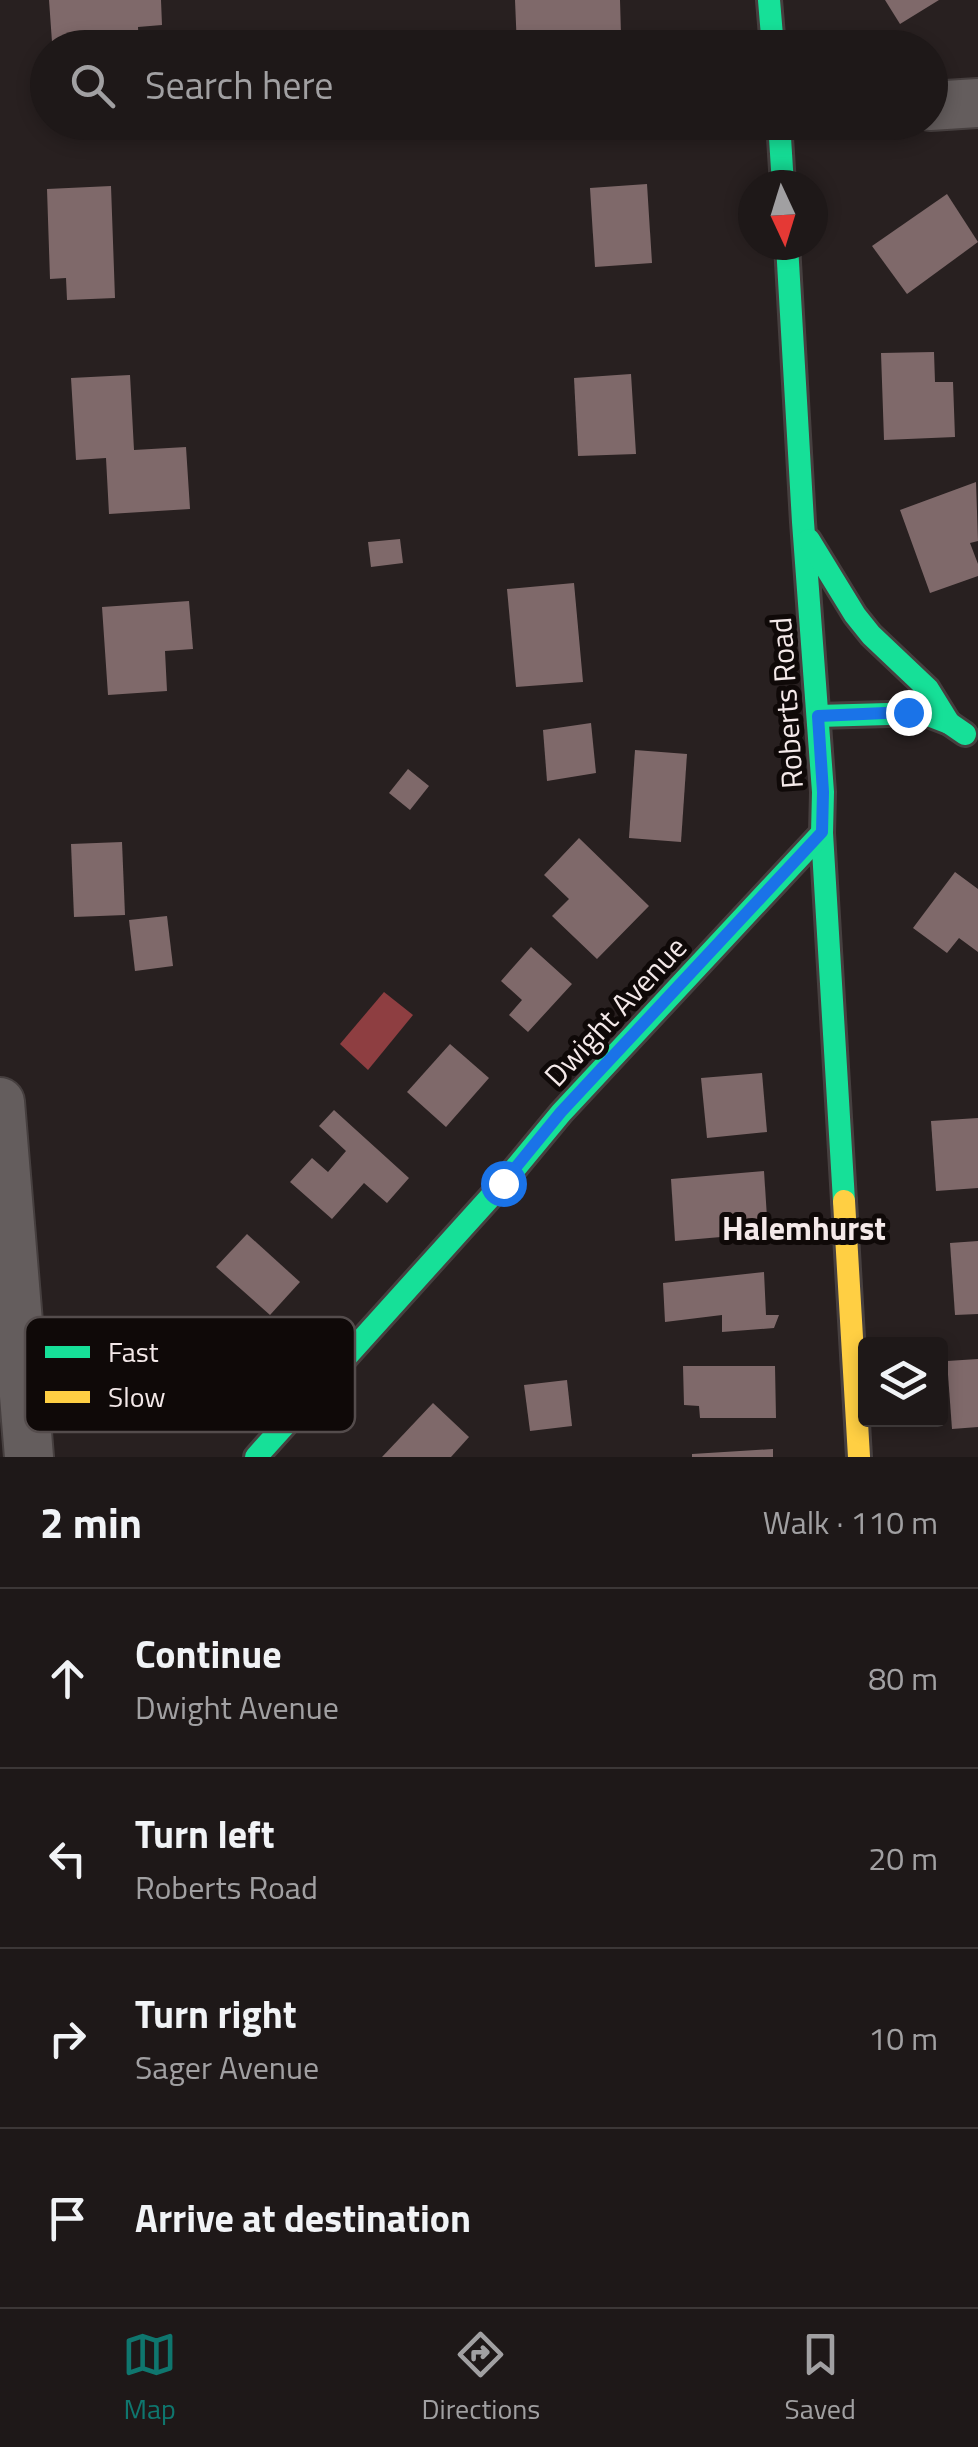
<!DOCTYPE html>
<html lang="en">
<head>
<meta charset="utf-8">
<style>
	body { margin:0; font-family:"Titillium Web",sans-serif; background:#2b2525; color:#f1f3f6 }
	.controls { position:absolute; right:30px; bottom:30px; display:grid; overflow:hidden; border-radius:10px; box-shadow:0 5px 15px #0003 }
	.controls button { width:90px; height:90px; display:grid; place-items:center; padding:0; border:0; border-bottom:2px solid #3c3737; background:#1e1818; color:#f1f3f6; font:50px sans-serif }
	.compass { position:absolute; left:738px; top:170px; width:90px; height:90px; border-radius:50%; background:#1e1818; box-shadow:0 5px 15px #0003; rotate:176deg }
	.stop { position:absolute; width:30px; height:30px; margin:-22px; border:8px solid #1a73e8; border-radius:50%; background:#fff }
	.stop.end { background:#1a73e8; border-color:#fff; box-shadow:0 2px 10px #0008 }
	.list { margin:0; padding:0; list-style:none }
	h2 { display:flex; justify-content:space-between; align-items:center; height:130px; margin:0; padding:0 40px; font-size:42px }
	h2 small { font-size:32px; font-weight:400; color:#a1a0a2 }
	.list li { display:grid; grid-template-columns:65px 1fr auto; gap:30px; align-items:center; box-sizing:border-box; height:180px; padding:0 40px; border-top:2px solid #3c3737 }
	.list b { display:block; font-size:38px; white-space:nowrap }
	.list p { margin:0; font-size:32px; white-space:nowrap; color:#a1a0a2 }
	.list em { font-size:32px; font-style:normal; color:#a1a0a2 }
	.icon { flex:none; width:55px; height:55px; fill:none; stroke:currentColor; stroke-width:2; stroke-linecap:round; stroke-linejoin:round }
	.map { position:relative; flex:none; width:978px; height:1457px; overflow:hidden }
	.search { position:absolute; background:#1e1818; box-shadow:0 5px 15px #0003; left:30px; right:30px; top:30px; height:110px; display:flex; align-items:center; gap:25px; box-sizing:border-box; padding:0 35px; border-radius:55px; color:#a1a0a2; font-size:38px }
	.sheet { height:850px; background:#1e1818 }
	nav { display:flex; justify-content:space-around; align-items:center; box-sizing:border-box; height:140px; border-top:2px solid #3c3737; background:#1e1818; font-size:28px; color:#a1a0a2 }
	nav a { display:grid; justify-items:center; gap:5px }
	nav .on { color:#0f766e }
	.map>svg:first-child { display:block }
	.water { fill:#8e3e41 }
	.building { fill:#7f696a }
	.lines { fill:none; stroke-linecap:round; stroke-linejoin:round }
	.street-casing { stroke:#463f3f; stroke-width:52 }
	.fast-casing { stroke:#463f3f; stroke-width:28 }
	.slow-casing { stroke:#463f3f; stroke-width:28 }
	.street { stroke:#645d5d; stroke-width:48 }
	.fast { stroke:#16e098; stroke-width:22 }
	.slow { stroke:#ffcf43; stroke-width:22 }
	.route { stroke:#1a73e8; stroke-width:12 }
	.labels { text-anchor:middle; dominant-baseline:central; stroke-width:10; stroke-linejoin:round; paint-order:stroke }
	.street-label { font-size:30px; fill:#f4e9e9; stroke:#0f0908 }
	.neighbourhood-label { font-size:32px; font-weight:bold; fill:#f4e9e9; stroke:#0f0908 }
	.key { fill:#0f0908; stroke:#544c4c; stroke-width:2.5 }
	.key-label { font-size:28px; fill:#f4e9e9 }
</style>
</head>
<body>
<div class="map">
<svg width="978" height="1457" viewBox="0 0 978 1457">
	<rect width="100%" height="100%" fill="#282020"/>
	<polygon class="water" points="384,992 413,1015 368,1070 340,1044"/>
	<g class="building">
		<polygon points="49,0 161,0 162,25 138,27 139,48 86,48 86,40 52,42"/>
		<polygon points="515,0 620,0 621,35 586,39 587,48 517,48"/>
		<polygon points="885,0 939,0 900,24"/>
		<polygon points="647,184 652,263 595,267 590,188"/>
		<polygon points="111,186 115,298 67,300 66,278 50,279 47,189"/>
		<polygon points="947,194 978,242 907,294 872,246"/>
		<polygon points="934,352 935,382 953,382 955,437 884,440 881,353"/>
		<polygon points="631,374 636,454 578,456 574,378"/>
		<polygon points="130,375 134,450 186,447 190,509 109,514 106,458 76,460 71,378"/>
		<polygon points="976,482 978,541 970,543 978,564 978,576 930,593 900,510"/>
		<polygon points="400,539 403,563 371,567 368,542"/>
		<polygon points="574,583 583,682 516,687 507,589"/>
		<polygon points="189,601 193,649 165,651 167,691 108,695 102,607"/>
		<polygon points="591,723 596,773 547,781 543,730"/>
		<polygon points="635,750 687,754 681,842 629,838"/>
		<polygon points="408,769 429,786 410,810 389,793"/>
		<polygon points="579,838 649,906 597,959 552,916 569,899 544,875"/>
		<polygon points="122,842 125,915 74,917 71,844"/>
		<polygon points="955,872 978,889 978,952 959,938 947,953 913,928"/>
		<polygon points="167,916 173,966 135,971 129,920"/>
		<polygon points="531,947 572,984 528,1032 509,1015 522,1000 501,981"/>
		<polygon points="450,1044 489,1078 446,1127 407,1092"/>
		<polygon points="762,1073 767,1132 707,1138 701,1078"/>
		<polygon points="334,1110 409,1178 387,1203 364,1183 332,1219 290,1182 312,1158 328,1172 346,1151 319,1126"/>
		<polygon points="978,1118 978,1188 936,1191 931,1121"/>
		<polygon points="764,1171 768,1233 675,1241 671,1179"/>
		<polygon points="247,1234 300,1282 270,1315 216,1267"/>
		<polygon points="978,1241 978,1314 955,1315 950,1243"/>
		<polygon points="764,1272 766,1315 779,1315 774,1328 722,1332 722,1315 665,1322 663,1283"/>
		<polygon points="978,1359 978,1427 952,1429 947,1361"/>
		<polygon points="683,1366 775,1366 776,1418 700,1418 699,1406 684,1405"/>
		<polygon points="567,1380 572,1426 530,1431 524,1385"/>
		<polygon points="433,1403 469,1437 451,1457 382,1457"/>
		<polygon points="773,1449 773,1457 692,1457 692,1454"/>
	</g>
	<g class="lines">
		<defs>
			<g id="street">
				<polyline points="930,106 978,103"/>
				<polyline points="0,1102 29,1457"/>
			</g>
			<g id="fast">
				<polyline points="769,0 773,48"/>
				<polyline points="779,122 783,185"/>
				<polyline points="787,245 803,522 823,792 822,833 844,1201"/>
				<polyline points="809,540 855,615 871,635 928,689 949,723"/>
				<polyline points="818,716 923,713 949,723 965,734"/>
				<polyline points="256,1457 503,1183 561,1113 822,833"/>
			</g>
			<polyline id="slow" points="844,1201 859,1457"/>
		</defs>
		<use href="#street" class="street-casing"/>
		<use href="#fast" class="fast-casing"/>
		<use href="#slow" class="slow-casing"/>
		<use href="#street" class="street"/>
		<use href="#fast" class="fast"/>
		<use href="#slow" class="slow"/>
	</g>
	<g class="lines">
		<polyline class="route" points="503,1183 561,1112 822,832 823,792 818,716 908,712"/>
	</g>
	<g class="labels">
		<g class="street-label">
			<text transform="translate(786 703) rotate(-94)">Roberts Road</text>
			<text transform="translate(615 1011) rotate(-47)">Dwight Avenue</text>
		</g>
		<g class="neighbourhood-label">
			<text x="804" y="1228">Halemhurst</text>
		</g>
	</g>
	<rect x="25" y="1317" width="330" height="115" rx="15" class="key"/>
	<rect x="45" y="1346" width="45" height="12" fill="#16e098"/>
	<rect x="45" y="1391" width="45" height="12" fill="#ffcf43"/>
	<g class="key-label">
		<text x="108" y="1362">Fast</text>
		<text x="108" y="1407">Slow</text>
	</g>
</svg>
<div class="controls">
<button><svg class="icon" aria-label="layers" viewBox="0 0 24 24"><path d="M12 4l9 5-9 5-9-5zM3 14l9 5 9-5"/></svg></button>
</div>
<svg class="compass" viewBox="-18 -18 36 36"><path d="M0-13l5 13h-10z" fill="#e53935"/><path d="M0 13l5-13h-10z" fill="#a1a0a2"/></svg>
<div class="stop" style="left:503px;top:1183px"></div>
<div class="stop end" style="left:908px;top:712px"></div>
<div class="search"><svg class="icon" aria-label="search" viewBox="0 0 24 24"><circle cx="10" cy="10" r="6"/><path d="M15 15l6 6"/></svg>Search here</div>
</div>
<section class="sheet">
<h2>2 min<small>Walk · 110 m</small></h2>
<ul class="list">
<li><svg class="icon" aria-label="ahead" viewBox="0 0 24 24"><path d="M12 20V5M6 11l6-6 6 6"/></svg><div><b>Continue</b><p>Dwight Avenue</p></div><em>80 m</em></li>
<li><svg class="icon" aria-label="left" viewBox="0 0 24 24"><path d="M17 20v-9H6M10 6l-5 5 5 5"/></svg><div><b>Turn left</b><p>Roberts Road</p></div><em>20 m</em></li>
<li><svg class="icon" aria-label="right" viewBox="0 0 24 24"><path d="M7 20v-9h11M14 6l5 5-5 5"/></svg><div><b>Turn right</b><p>Sager Avenue</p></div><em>10 m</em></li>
<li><svg class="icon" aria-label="arrive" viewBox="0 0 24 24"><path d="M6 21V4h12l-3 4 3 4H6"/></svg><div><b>Arrive at destination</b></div></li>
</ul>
</section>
<nav>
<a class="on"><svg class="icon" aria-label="map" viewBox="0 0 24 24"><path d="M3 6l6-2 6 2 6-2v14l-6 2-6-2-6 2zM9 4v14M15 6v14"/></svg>Map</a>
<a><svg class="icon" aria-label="directions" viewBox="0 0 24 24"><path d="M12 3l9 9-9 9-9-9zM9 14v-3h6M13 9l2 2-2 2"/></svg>Directions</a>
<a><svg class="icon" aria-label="saved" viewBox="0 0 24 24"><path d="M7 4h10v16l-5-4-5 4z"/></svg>Saved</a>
</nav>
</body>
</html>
